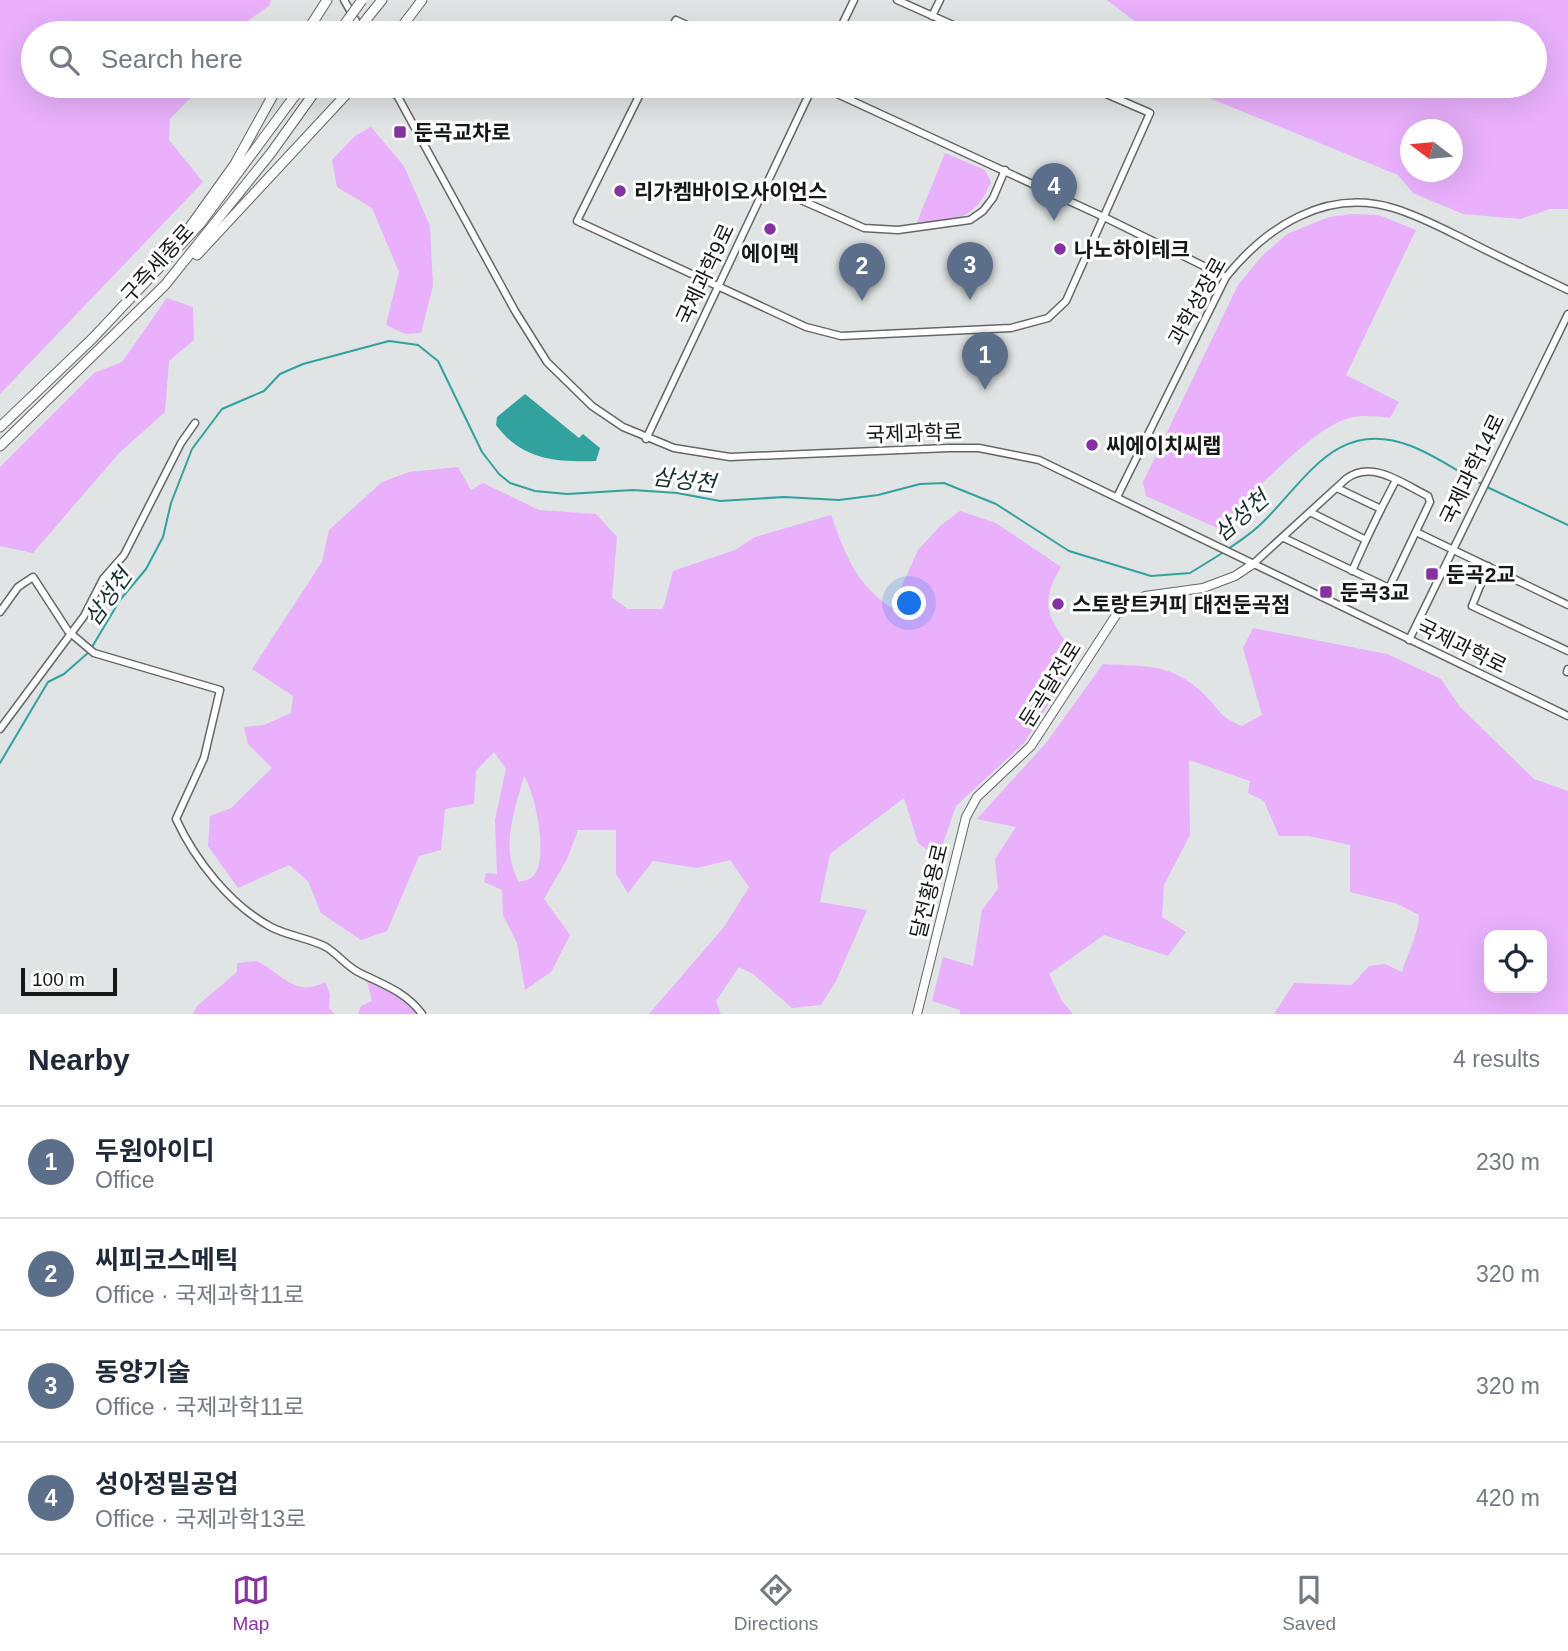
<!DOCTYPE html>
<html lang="en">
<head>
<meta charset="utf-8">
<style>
	body { margin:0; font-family:Arial,"Noto Sans KR",sans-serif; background:#f6f6f7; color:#1f2937 }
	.controls { position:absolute; right:21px; bottom:21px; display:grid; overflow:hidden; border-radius:14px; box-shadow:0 7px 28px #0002 }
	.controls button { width:63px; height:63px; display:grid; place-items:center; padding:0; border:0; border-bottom:2px solid #e0e1e3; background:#fff; color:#1f2937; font:35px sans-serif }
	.compass { position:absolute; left:1400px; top:119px; width:63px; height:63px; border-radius:50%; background:#fff; box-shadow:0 7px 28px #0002; rotate:286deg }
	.scale { position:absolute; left:21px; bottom:18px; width:96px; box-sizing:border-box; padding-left:7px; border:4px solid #171919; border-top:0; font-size:19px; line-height:24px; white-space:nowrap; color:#171919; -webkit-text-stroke:5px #fff; paint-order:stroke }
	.you { position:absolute; left:910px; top:604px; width:24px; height:24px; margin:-18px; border:5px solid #fff; border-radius:50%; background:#1a73e8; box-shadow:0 0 0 10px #1a73e833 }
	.badge { display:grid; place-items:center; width:46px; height:46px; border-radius:50%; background:#8632a0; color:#fff; font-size:23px; font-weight:700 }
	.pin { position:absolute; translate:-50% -58px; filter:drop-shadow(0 2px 4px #0008) }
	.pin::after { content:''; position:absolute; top:37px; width:24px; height:21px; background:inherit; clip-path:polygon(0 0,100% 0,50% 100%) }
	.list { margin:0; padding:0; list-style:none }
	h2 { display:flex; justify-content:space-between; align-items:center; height:91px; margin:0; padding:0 28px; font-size:30px }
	h2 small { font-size:23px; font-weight:400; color:#747a83 }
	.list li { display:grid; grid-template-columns:46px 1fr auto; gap:21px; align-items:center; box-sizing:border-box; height:112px; padding:0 28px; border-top:2px solid #e0e1e3 }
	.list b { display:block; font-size:26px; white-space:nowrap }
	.list p { margin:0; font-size:23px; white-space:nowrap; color:#747a83 }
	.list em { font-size:23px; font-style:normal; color:#747a83 }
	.icon { flex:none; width:38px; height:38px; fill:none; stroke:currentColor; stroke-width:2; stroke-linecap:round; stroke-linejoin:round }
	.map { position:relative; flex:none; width:1568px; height:1014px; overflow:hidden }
	.search { position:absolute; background:#fff; box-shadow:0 7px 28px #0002; left:21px; right:21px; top:21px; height:77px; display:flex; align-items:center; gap:18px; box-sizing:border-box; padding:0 24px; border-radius:38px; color:#747a83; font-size:26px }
	.sheet { height:539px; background:#fff }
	nav { display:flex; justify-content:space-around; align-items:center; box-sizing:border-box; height:98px; border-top:2px solid #e0e1e3; background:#fff; font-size:19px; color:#747a83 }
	nav a { display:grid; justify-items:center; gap:4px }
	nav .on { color:#8632a0 }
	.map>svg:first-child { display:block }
	.green { fill:#e9b0fc; fill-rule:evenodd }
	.water { fill:#31a29d }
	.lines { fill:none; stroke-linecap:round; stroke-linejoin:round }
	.stream { stroke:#31a29d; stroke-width:2 }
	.minor-casing { stroke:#646767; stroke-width:9 }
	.major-casing { stroke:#646767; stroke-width:10 }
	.highway-casing { stroke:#646767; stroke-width:11 }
	.minor { stroke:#fff; stroke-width:6 }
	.major { stroke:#fff; stroke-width:8 }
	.highway { stroke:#fff; stroke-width:9 }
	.highway-bridge-casing { stroke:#646767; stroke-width:11; stroke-linecap:butt }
	.highway-bridge { stroke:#fff; stroke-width:9 }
	.poi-dot { fill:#8632a0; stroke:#fff; stroke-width:2.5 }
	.labels { text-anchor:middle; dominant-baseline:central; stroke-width:6; stroke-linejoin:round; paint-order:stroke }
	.poi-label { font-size:21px; font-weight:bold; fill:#171919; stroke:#fff; text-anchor:start }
	.street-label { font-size:21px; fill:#171919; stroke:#fff }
	.water-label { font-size:23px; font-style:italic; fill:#18302f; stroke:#fff }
</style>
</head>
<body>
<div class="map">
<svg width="1568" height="1014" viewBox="0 0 1568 1014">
	<rect width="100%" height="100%" fill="#e0e4e4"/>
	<g class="green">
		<polygon points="0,0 271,0 269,6 246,22 246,33 33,33 33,86 202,86 170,119 169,140 203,182 0,394"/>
		<path d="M 1107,0 L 1568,0 L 1568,209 L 1550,209 L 1520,219 L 1463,214 L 1413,193 L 1398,175 L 1197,93 L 1191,86 L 1535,86 L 1535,33 L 1150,33 ZM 1410,130 L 1452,130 L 1452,172 L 1410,172 Z"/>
		<polygon points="371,127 404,166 430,226 433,286 421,333 405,334 386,325 399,272 372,208 337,187 332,160 355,136"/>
		<path d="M 945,153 L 985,170 L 991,182 C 975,221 955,221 917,222 Z"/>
		<path d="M 1352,214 L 1379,215 L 1416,230 L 1346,375 L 1399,402 L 1390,418 C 1373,416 1357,414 1341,421 C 1307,434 1246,501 1217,528 L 1146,496 L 1143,482 L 1238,285 L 1263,255 L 1287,234 L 1329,217 Z"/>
		<polygon points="167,298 193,307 194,340 169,361 165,412 119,453 33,553 0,546 0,467 94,373 122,362"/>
		<path d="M 458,467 L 471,490 L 483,483 L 539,510 L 596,514 L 617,537 L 612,598 L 628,609 L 663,609 L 673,571 L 735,550 L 755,537 L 831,515 C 845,554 856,585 892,608 L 918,550 L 940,526 L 960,511 L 996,523 L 1061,567 C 1035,610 1053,621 1077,658 L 1024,743 L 956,806 L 938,858 L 918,843 L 904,798 L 830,854 L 820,902 L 867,910 L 836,981 L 821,1005 L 792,1008 L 753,974 L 739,967 L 716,1001 L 721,1014 L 649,1014 L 724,927 L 749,887 L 730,860 L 697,868 L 653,861 L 628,893 L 616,874 L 616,830 L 578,830 L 567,859 L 544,899 L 570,935 L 551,972 L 525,990 L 517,943 L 503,915 L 502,890 L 484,882 L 486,873 L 497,874 L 495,820 L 506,769 L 494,752 L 476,771 L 474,804 L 445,809 L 441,850 L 419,856 L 387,931 L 361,940 L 321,913 L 308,881 L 289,865 L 238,888 L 208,846 L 210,816 L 231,808 L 272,768 L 248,744 L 244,727 L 264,725 L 291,713 L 293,696 L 252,669 L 322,562 L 329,530 L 382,482 L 409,472 ZM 524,776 C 535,792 549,858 534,875 C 531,879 524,881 519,882 C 500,847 514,813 524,776 Z"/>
		<path d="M 1253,628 L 1387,654 L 1441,679 L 1460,707 L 1534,779 L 1568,791 L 1568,1014 L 1274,1014 L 1294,983 L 1352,985 L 1369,966 L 1385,964 L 1402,972 C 1408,952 1418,936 1419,915 L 1398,904 L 1350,892 L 1350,845 L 1309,836 L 1279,836 L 1264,801 L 1248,793 L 1250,781 L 1189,760 L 1190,835 L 1164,885 L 1162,917 L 1186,932 L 1168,956 L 1104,935 L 1049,974 L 1062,1001 L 1073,1014 L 960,1014 L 960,1010 L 932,1001 L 943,957 L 973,966 L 982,910 L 998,889 L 995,859 L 1016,827 L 977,819 L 1046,743 L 1103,664 C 1146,667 1171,662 1205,695 C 1221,711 1218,716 1242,726 L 1262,715 L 1243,648 ZM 1489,935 L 1542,935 L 1542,988 L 1489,988 Z"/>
		<path d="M 257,961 C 282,974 296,998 325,982 L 330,994 L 329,1008 L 335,1014 L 193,1014 L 197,1006 L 237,972 L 237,963 Z"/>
		<polygon points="367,981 398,994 418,1014 358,1014 361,1006 372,1001"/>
	</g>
	<path class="water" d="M 525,394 L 579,438 L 583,434 L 600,448 L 596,461 C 556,462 522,460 496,425 L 497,417 Z"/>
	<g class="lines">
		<g class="stream">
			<polyline points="1487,487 1568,525"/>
			<path d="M 1228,549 C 1240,541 1252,533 1262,523 C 1307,479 1337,417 1411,446 C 1435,455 1458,472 1482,484"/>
			<polyline points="92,647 120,600 146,569 163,537 171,503 192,449 222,409 264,391 280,374 303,364 389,341 418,345 438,361 482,452 499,474 510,483 535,491 567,494 633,490 677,493 720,501 784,497 839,500 878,495 920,484 944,483 996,504 1069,551 1151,576 1190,573 1224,552"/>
			<polyline points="0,763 48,682 64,674 89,652"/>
		</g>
		<defs>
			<g id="minor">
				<polyline points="344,0 363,33"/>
				<polyline points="897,0 971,33"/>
				<polyline points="932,16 940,0"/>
				<polyline points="669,33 676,20 704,33"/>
				<polyline points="838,33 854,0"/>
				<polyline points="379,86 398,96"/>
				<polyline points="392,86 515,311 547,362 592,406 623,427 674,448 730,457 949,448 979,448 1039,460 1568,716"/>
				<polyline points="644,86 577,221 806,327 841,336 1011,328 1048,318 1066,301 1150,113 1088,86"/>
				<polyline points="820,86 1106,218 1226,277"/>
				<polyline points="767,185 864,228 898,230 970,220 983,211 993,198 1005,170"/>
				<polyline points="646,439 813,86"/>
				<polyline points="1337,488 1381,509 1396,480"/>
				<path d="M 1117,497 L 1226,277 C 1266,227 1326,188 1393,208 C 1417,215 1440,227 1462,238 C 1497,256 1533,273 1568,290"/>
				<polyline points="1312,513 1366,540 1352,571"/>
				<polyline points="1416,532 1568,605"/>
				<polyline points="1366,540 1381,509"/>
				<path d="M 1253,564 L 1346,479 C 1372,459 1403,484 1428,496 L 1430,502 L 1389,588 L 1284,538"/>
				<polyline points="1488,566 1472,606 1568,651"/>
				<path d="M 0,612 L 18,587 L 33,577 L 68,631 L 94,653 L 220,690 L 204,758 L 176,819 C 195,860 230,905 271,927 C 288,936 309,938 326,947 C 339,955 347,967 360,973 C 384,985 406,992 422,1014"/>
				<polyline points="1409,640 1568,314"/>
				<polyline points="1567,672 1568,669"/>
				<polyline points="0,729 84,616 103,579 124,555 181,443 195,423"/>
			</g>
			<polyline id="major" points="917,1014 966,817 977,797 1031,746 1120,609 1145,596 1203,588 1235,576 1253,564"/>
			<g id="highway">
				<polyline points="369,16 382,0"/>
				<polyline points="306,33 327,0"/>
				<polyline points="397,33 422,0"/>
				<polyline points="187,231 235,164 278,86"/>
				<polyline points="197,255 354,86"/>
				<polyline points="0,427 93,338 200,224 302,86"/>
				<polyline points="0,446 165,285 271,153 319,86"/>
			</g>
		</defs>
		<use href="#minor" class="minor-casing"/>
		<use href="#major" class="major-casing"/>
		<use href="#highway" class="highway-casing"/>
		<use href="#minor" class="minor"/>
		<use href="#major" class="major"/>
		<use href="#highway" class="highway"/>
		<defs>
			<g id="highway-bridge">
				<polyline points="339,32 362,0"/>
				<polyline points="356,33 369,16"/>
			</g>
		</defs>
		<use href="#highway-bridge" class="highway-bridge-casing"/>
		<use href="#highway-bridge" class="highway-bridge"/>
	</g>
	<g class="poi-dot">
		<rect x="393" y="125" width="14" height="14" rx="3.5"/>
		<circle cx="620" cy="191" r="7"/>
		<circle cx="770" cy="229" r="7"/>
		<circle cx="1060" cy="249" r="7"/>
		<circle cx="1092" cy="445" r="7"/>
		<rect x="1425" y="567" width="14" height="14" rx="3.5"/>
		<rect x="1319" y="585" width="14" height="14" rx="3.5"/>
		<circle cx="1058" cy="604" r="7"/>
	</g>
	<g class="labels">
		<g class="poi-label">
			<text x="414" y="132">둔곡교차로</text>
			<text x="634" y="191">리가켐바이오사이언스</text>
			<text x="1074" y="249">나노하이테크</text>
			<text x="770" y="253" text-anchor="middle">에이멕</text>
			<text x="1106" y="445">씨에이치씨랩</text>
			<text x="1446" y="574">둔곡2교</text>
			<text x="1340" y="592">둔곡3교</text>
			<text x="1072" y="604">스토랑트커피 대전둔곡점</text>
		</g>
		<g class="street-label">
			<text transform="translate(157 263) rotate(-48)">구즉세종로</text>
			<text transform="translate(705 274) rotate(-65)">국제과학9로</text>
			<text transform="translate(1197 301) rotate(-61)">과학성장로</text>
			<text transform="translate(914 433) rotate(-2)">국제과학로</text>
			<text transform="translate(1472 469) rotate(-64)">국제과학14로</text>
			<text transform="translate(1462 646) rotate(26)">국제과학로</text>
			<text transform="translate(1050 684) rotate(-58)">둔곡달전로</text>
			<text transform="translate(929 891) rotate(-76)">달전황용로</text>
		</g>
		<g class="water-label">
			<text transform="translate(684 480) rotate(7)">삼성천</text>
			<text transform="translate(1241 516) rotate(-41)">삼성천</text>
			<text transform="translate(108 597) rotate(-55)">삼성천</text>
		</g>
	</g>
</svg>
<div class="controls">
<button><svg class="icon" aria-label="locate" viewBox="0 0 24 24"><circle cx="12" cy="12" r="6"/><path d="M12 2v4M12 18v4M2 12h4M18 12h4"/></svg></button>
</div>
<svg class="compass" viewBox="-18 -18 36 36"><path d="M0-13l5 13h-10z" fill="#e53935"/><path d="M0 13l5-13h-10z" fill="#747a83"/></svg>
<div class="scale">100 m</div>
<div class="you"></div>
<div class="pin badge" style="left:985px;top:390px;background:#5c6f8a">1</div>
<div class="pin badge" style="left:862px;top:301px;background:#5c6f8a">2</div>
<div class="pin badge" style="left:970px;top:300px;background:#5c6f8a">3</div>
<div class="pin badge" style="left:1054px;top:221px;background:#5c6f8a">4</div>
<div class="search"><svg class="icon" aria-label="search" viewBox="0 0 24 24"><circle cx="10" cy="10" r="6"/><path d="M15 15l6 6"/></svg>Search here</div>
</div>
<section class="sheet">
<h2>Nearby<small>4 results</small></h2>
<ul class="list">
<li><span class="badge" style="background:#5c6f8a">1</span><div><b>두원아이디</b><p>Office</p></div><em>230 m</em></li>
<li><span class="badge" style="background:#5c6f8a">2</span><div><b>씨피코스메틱</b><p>Office · 국제과학11로</p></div><em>320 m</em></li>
<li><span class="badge" style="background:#5c6f8a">3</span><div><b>동양기술</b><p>Office · 국제과학11로</p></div><em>320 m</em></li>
<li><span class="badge" style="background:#5c6f8a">4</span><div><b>성아정밀공업</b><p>Office · 국제과학13로</p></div><em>420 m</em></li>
</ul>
</section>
<nav>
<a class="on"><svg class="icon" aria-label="map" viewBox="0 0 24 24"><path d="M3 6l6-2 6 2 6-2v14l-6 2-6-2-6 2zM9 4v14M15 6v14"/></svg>Map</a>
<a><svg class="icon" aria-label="directions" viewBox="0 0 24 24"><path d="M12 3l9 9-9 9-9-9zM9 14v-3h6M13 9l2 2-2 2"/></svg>Directions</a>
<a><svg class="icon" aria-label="saved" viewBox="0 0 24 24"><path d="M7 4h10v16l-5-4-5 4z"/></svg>Saved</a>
</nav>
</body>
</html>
